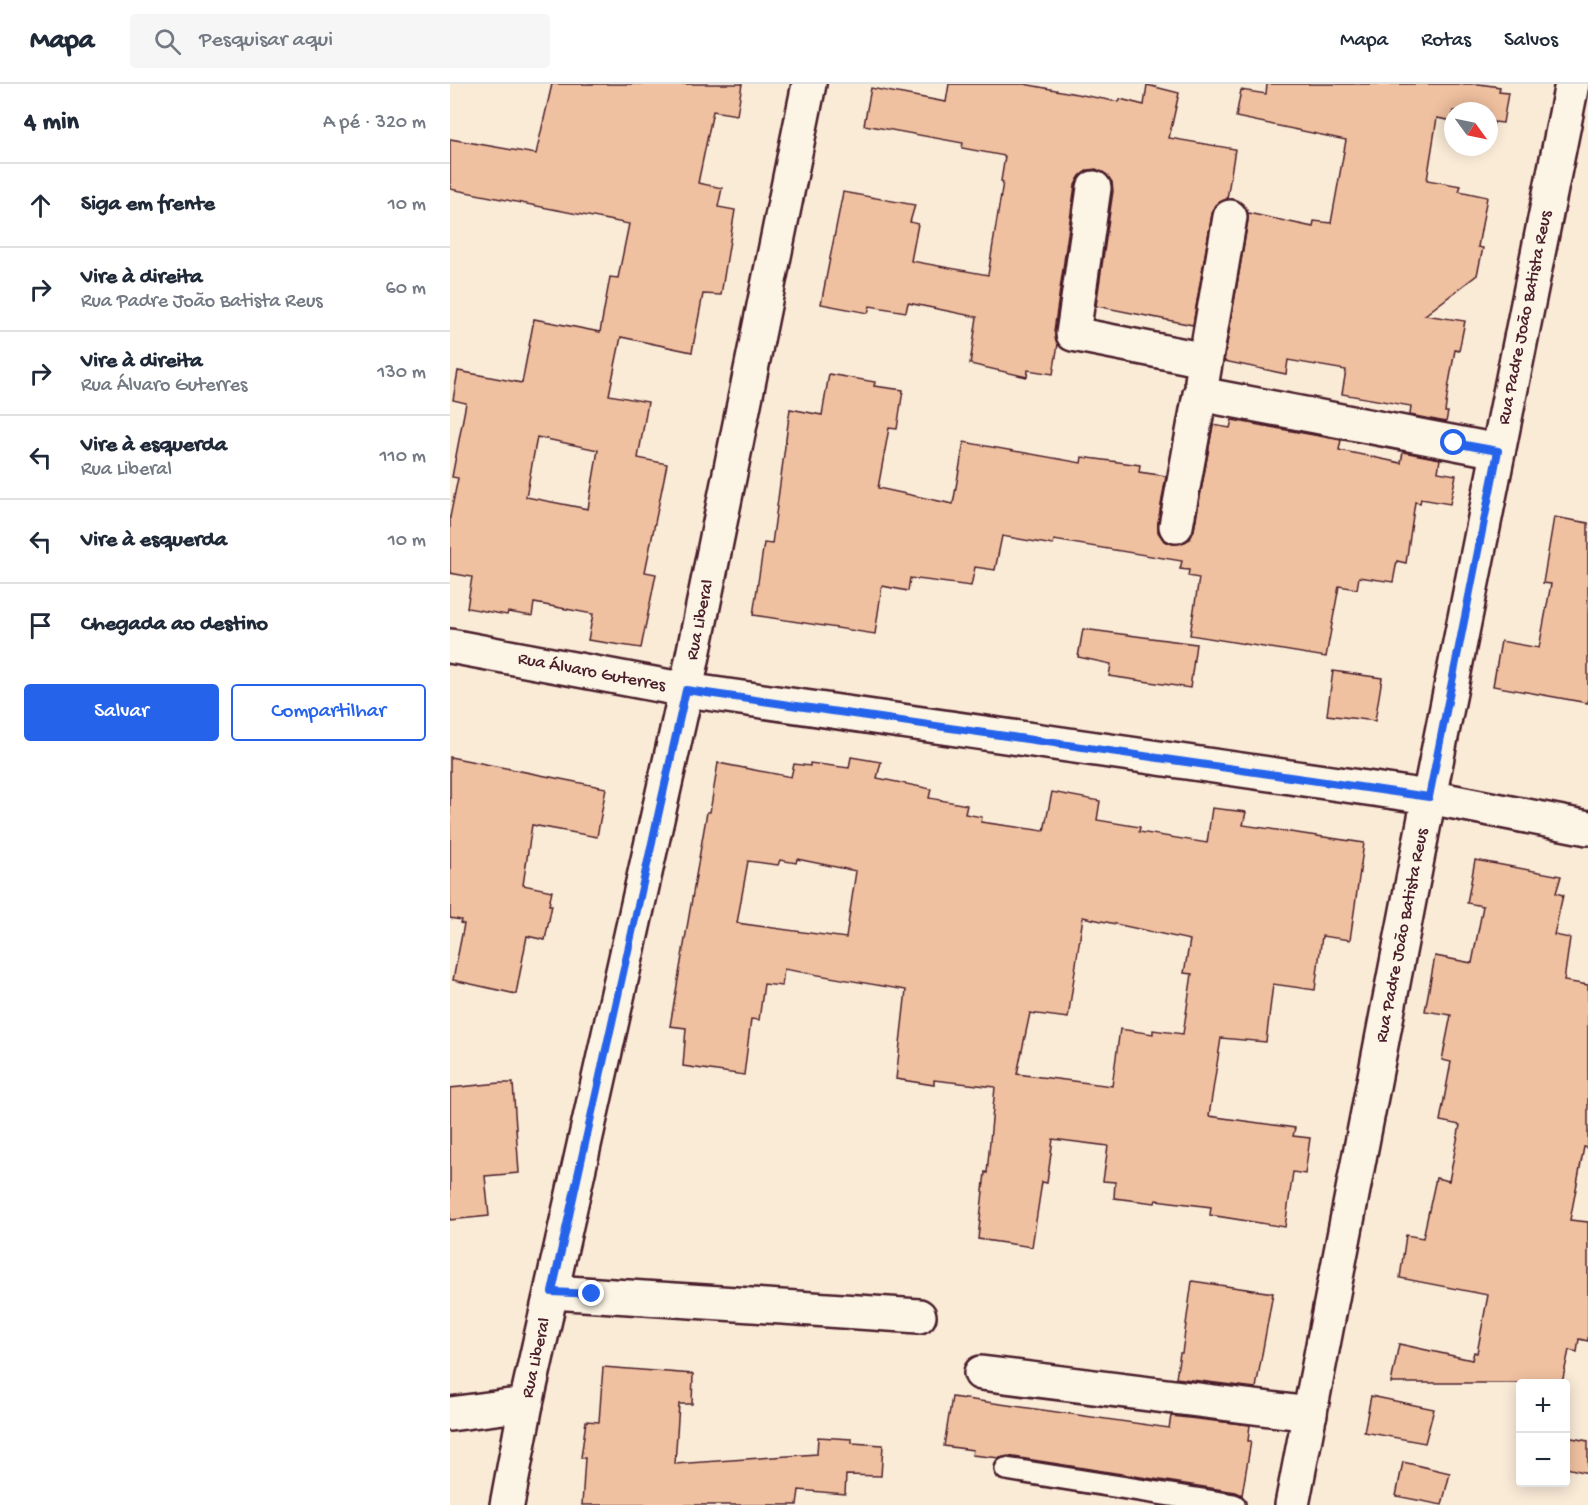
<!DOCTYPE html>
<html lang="pt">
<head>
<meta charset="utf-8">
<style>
	body { margin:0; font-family:"Gochi Hand",sans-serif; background:#f6f6f7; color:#1f2937 }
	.controls { position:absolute; right:18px; bottom:18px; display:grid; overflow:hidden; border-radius:6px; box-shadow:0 3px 15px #0003 }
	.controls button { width:54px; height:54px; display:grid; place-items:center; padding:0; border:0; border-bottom:2px solid #e0e1e3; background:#fff; color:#1f2937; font:30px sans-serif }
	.compass { position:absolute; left:994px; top:18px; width:54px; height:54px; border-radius:50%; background:#fff; box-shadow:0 3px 15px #0003; rotate:123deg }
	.stop { position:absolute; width:18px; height:18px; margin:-14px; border:4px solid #2563eb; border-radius:50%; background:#fff }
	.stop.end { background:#2563eb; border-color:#fff; box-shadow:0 2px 6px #0008 }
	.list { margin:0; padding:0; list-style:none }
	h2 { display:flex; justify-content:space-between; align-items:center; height:78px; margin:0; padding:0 24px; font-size:26px }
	h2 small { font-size:20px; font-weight:400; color:#747a83 }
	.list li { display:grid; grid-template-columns:39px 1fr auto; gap:18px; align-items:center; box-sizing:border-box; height:84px; padding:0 24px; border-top:2px solid #e0e1e3 }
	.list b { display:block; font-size:22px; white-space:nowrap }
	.list p { margin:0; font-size:20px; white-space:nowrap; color:#747a83 }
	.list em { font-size:20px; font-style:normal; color:#747a83 }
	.actions { display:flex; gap:12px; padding:18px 24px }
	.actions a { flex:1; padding:14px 0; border:2px solid #2563eb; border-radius:6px; text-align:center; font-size:21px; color:#2563eb }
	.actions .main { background:#2563eb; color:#fff }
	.icon { flex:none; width:33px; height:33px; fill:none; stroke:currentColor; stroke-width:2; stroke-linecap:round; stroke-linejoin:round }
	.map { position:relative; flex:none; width:1138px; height:1421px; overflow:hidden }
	header { display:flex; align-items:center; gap:36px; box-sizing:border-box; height:84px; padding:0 30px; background:#fff; border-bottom:2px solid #e0e1e3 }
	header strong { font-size:28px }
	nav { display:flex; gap:33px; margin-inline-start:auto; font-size:21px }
	.search { width:420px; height:54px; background:#f6f6f7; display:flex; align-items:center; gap:15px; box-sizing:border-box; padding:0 21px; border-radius:6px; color:#747a83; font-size:22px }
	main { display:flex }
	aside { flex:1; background:#fff }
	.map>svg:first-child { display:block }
	.building { fill:#f0c1a0; stroke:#4a1f2b; stroke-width:1.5; fill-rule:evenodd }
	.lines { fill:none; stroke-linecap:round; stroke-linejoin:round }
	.service-casing { stroke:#4a1f2b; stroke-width:26 }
	.minor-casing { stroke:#4a1f2b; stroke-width:38 }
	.service { stroke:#fcf5e5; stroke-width:21 }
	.minor { stroke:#fcf5e5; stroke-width:33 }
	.route { stroke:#2563eb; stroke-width:8 }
	.labels { text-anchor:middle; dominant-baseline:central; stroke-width:5; stroke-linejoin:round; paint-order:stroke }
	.street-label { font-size:18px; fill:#4a1f2b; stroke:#fcf5e5 }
</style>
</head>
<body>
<header>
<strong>Mapa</strong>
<div class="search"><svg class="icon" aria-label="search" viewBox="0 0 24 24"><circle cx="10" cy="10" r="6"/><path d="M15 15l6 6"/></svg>Pesquisar aqui</div>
<nav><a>Mapa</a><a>Rotas</a><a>Salvos</a></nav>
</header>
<main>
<aside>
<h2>4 min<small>A pé · 320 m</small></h2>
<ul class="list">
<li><svg class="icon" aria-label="ahead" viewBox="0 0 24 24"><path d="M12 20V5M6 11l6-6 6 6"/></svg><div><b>Siga em frente</b></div><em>10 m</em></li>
<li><svg class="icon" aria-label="right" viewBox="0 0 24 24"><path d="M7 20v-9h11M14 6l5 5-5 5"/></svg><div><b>Vire à direita</b><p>Rua Padre João Batista Reus</p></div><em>60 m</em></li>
<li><svg class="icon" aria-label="right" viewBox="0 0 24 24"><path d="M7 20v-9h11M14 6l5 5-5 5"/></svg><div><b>Vire à direita</b><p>Rua Álvaro Guterres</p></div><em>130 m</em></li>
<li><svg class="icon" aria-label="left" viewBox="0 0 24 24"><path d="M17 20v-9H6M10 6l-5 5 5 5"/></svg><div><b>Vire à esquerda</b><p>Rua Liberal</p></div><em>110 m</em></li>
<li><svg class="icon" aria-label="left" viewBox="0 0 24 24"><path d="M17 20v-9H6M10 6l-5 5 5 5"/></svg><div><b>Vire à esquerda</b></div><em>10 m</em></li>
<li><svg class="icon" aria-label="arrive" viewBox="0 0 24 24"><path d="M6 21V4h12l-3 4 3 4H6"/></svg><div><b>Chegada ao destino</b></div></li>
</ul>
<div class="actions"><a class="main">Salvar</a><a>Compartilhar</a></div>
</aside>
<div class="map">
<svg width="1138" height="1421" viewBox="0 0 1138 1421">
	<rect width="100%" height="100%" fill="#faebd7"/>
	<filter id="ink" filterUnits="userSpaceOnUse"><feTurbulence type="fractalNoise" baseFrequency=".0167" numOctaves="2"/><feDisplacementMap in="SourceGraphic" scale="12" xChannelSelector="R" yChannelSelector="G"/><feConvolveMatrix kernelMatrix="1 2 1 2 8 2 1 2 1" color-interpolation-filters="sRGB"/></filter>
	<g filter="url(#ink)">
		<g class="building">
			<path d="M 102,0 L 292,0 L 287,31 L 263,27 L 248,99 L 272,104 L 268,123 L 285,126 L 271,211 L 253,210 L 242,268 L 171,253 L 159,311 L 198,318 L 188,374 L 217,380 L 195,488 L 206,490 L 191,564 L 138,556 L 143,530 L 84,519 L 82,532 L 58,528 L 57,531 L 17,524 L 22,493 L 0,489 L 0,433 L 8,394 L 2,393 L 16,319 L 3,316 L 8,287 L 72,299 L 84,235 L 150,248 L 160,193 L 168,194 L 179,140 L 0,105 L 0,55 L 86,70 ZM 87,353 L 148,366 L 138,425 L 76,413 Z"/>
			<polygon points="499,0 574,0 669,18 670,15 694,21 697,1 729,9 719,54 785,65 777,115 766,121 762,130 743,241 646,222 663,107 662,98 656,90 646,85 638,86 630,92 625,101 604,247 608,260 603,290 578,286 577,293 520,280 527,233 458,219 456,228 420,222 418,229 371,220 393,108 465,121 460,138 468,140 461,177 538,191 553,98 551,97 555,72 512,64 513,59 414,41 421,4 496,18"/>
			<polygon points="817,0 1029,0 1050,3 1049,8 1058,9 1053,39 1044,38 1043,44 1039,44 1039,27 1003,27 1003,37 987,34 977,96 1011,102 1009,107 1037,113 1028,163 1033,164 1027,191 975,231 1015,237 1009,267 1005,266 999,299 995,328 998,328 996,338 960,331 961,322 892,310 896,286 838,276 836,290 774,277 798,136 798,129 863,143 864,137 881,139 896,56 786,33 791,6 816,10"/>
			<polygon points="379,290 425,298 424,302 453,306 447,345 439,344 428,404 503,420 514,358 631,379 632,373 690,381 689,388 716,392 708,439 708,448 714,457 723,460 733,459 740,455 744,446 763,341 780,344 782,336 891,356 889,366 951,379 953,368 990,375 988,388 1006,391 1000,420 971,415 970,419 965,418 956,479 947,477 943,498 909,493 907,505 889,502 876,573 740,551 749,494 738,492 739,486 730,485 732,477 604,456 603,461 552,452 545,486 525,483 521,502 460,494 458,507 432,502 425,550 303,531 314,459 322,460 340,325 372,331"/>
			<polygon points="1104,433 1138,439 1138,619 1043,602 1051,557 1089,564 1101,500 1093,499"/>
			<polygon points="633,545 746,560 740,604 659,592 661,580 628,573"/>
			<polygon points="883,587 932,594 925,637 877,631"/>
			<polygon points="0,673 156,704 147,753 82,741 73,801 102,807 99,821 102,821 95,856 77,852 66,910 3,896 14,840 10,839 11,836 0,834"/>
			<path d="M 401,673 L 431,678 L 427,694 L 481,705 L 479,714 L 517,721 L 515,730 L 532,733 L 531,738 L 594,747 L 602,708 L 650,717 L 647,736 L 690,743 L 689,748 L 757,759 L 762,724 L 796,728 L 793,741 L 914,759 L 900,856 L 872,852 L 865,906 L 823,900 L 816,958 L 771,954 L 759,1032 L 845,1044 L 843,1052 L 860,1054 L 855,1090 L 843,1088 L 835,1143 L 760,1131 L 761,1123 L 706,1116 L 705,1119 L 664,1114 L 665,1098 L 653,1097 L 658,1062 L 603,1055 L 597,1099 L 592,1098 L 582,1163 L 528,1155 L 535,1088 L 537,1089 L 545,1003 L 484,996 L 484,1001 L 446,995 L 456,906 L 334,885 L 332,902 L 314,900 L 309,936 L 301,935 L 294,991 L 233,982 L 236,944 L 220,942 L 257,728 L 260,728 L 268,679 L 341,693 L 344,680 L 360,682 L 360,679 L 399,684 ZM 347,775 L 406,787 L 396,854 L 287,839 L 298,777 L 328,781 L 330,776 L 346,779 ZM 633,833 L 740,856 L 734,889 L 742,890 L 733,950 L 703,946 L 703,950 L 670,945 L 662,1002 L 567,990 L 580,929 L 618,934 Z"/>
			<polygon points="1025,776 1111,792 1106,809 1113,811 1104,851 1120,854 1114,897 1138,901 1138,1064 1134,1063 1120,1136 1138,1138 1138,1257 1129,1255 1127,1268 1119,1266 1112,1299 941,1299 949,1260 1022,1276 1024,1268 1027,1269 1038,1211 950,1194 956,1151 973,1154 986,1094 999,1097 1010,1041 990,1037 1001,978 992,976 1001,931 975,927 985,872 1022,879 1033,822 1017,819"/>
			<polygon points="50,999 63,999 69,1089 35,1092 39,1132 0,1136 0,1004"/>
			<polygon points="742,1197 823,1209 806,1304 726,1294 730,1269 732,1269"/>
			<polygon points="153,1283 243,1290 242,1320 229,1320 225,1380 367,1370 368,1353 402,1355 402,1359 433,1361 431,1392 396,1391 395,1410 349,1406 347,1421 132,1421 135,1374 131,1374 136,1337 149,1338"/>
			<polygon points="921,1312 984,1325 975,1359 914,1348"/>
			<polygon points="502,1313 719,1344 721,1332 800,1341 798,1357 801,1357 792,1411 786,1408 558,1372 550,1374 522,1371 523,1366 494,1362"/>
			<polygon points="1116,1353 1138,1357 1138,1389 1116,1384"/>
			<polygon points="953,1378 1000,1389 992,1421 946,1412"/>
		</g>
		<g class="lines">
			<defs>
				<polyline id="service" points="556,1385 784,1421"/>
				<g id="minor">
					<polyline points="644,104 623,250 755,276"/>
					<polyline points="752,297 780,133"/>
					<polyline points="726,442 750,310 1048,367"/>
					<path id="s1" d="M 0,562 L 236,606 L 979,713 L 1138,744"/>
					<polyline points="102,1208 469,1232"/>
					<polyline points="531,1289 860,1330"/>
					<polyline points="0,1330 76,1320"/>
					<path id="s2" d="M 57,1421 L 76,1320 L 236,606 L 359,0"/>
					<path id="s3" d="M 842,1421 L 979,713 L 1122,0"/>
				</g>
			</defs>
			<use href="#service" class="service-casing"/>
			<use href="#minor" class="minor-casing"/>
			<use href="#service" class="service"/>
			<use href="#minor" class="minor"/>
		</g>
	</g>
	<g class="lines" filter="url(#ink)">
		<polyline class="route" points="142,1210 102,1208 236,606 979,713 1048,367 1004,359"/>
	</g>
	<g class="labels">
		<g class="street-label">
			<text stroke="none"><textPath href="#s3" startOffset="1210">Rua Padre João Batista Reus</textPath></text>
			<text stroke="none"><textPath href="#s2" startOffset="906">Rua Liberal</textPath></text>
			<text stroke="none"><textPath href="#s1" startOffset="144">Rua Álvaro Guterres</textPath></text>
			<text stroke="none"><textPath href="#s3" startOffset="580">Rua Padre João Batista Reus</textPath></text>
			<text stroke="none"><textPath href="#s2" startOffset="150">Rua Liberal</textPath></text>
		</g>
	</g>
</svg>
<div class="controls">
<button>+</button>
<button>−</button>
</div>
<svg class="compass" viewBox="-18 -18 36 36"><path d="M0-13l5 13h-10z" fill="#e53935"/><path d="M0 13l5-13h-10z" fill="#747a83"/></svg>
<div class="stop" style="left:1004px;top:359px"></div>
<div class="stop end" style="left:142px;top:1210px"></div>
</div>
</main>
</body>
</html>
